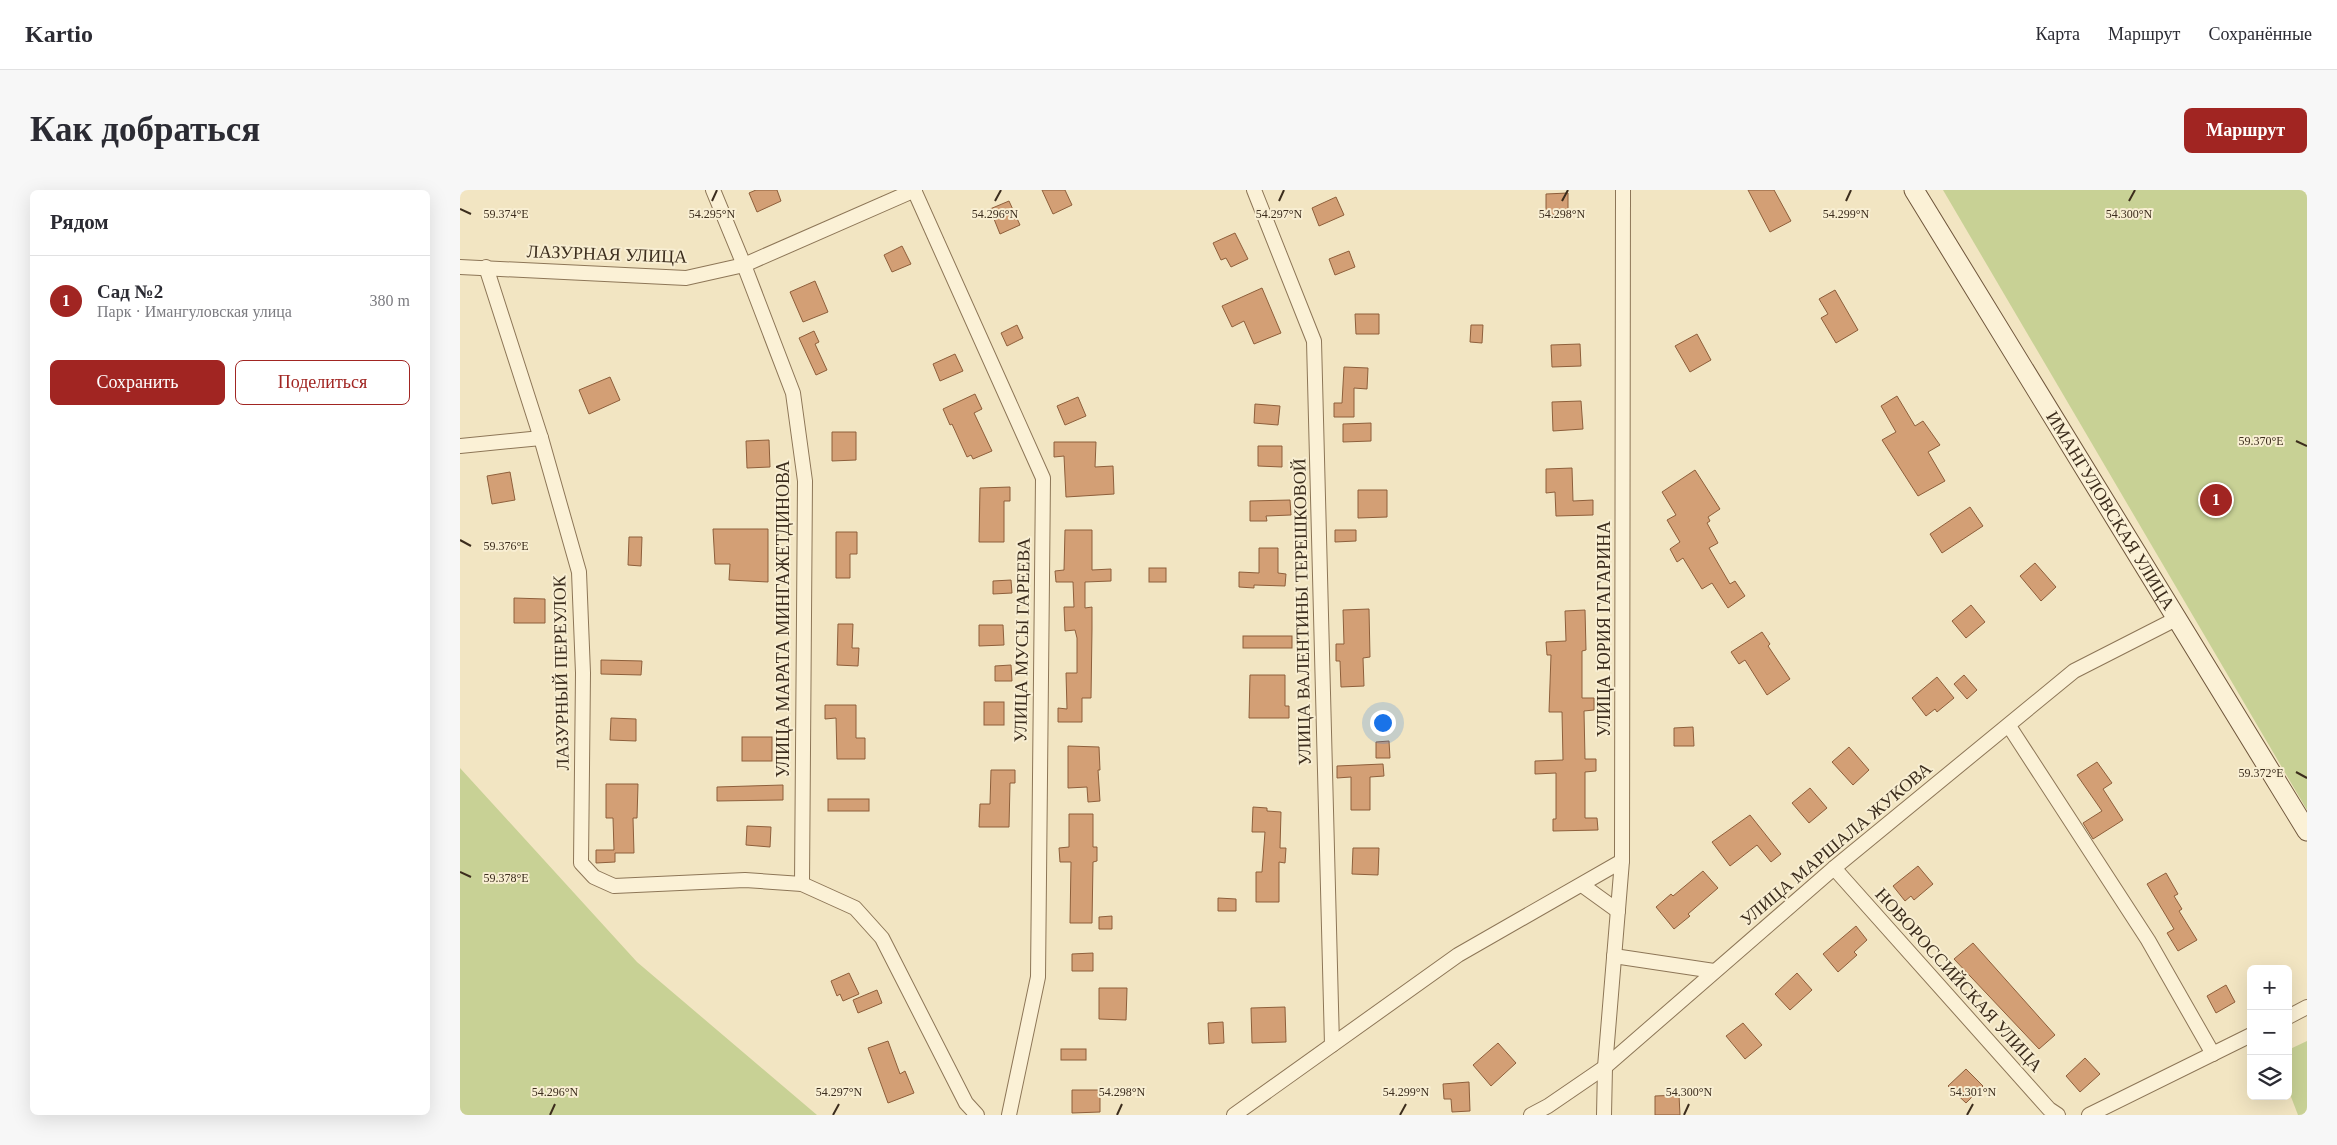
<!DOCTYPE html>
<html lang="ru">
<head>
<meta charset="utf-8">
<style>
	body { margin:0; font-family:"Times New Roman",serif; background:#f7f7f7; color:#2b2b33 }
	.controls { position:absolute; right:15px; bottom:15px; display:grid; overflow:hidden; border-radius:8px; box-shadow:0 5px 20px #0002 }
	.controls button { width:45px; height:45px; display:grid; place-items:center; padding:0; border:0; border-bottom:1px solid #e1e1e2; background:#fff; color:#2b2b33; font:25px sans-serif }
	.you { position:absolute; left:922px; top:532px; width:18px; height:18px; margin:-12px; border:4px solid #fff; border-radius:50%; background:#1a73e8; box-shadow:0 0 0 8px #1a73e833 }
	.badge { display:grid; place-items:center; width:32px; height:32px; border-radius:50%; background:#a12522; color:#fff; font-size:16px; font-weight:700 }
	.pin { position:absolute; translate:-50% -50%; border:2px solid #fff; box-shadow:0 1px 5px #0006 }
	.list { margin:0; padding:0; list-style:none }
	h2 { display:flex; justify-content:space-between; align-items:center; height:65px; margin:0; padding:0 20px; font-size:21px }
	h2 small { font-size:16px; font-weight:400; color:#7c7c81 }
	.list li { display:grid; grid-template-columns:32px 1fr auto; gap:15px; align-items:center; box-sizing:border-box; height:90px; padding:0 20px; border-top:1px solid #e1e1e2 }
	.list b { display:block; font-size:19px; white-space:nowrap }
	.list p { margin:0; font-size:16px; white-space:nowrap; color:#7c7c81 }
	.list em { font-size:16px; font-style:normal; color:#7c7c81 }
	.actions { display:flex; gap:10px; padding:15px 20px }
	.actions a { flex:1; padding:11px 0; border:1px solid #a12522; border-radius:8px; text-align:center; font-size:18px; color:#a12522 }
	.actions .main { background:#a12522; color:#fff }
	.icon { flex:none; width:28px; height:28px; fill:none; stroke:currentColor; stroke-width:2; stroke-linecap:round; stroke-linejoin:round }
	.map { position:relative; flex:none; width:1847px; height:925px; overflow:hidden; border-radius:8px }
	header { display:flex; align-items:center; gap:30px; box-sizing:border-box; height:70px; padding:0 25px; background:#fff; border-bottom:1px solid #e1e1e2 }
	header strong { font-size:24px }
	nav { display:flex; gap:28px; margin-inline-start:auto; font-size:18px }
	.intro { display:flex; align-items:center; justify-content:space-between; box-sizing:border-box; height:120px; padding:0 30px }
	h1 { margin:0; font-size:35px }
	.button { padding:12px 22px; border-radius:8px; background:#a12522; color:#fff; font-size:18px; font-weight:700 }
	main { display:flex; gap:30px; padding:0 30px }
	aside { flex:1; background:#fff; border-radius:8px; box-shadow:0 5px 20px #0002 }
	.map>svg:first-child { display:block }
	.green { fill:#c8d195 }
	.building { fill:#d39f75; stroke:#8e5f3b }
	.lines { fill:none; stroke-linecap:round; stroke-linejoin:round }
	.street-casing { stroke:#8d7657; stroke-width:16 }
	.secondary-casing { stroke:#6f563b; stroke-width:21 }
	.street { stroke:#fbf1d6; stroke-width:14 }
	.secondary { stroke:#fbf1d6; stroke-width:19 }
	.ticks { fill:none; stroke:#3c2d1d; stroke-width:2 }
	.labels { text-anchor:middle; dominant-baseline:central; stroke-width:4; stroke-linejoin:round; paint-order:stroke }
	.street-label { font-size:18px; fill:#3c2d1d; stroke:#f8eed2 }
	.ticks-label { font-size:12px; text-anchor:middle; fill:#3c2d1d; stroke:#f8eed2; stroke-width:4; stroke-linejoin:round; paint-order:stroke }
</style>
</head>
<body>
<header>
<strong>Kartio</strong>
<nav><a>Карта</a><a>Маршрут</a><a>Сохранённые</a></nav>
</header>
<div class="intro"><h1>Как добраться</h1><a class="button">Маршрут</a></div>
<main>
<aside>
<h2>Рядом<small></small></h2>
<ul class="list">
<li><span class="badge">1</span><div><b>Сад №2</b><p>Парк · Имангуловская улица</p></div><em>380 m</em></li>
</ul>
<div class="actions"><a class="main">Сохранить</a><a>Поделиться</a></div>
</aside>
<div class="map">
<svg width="1847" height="925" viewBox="0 0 1847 925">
	<rect width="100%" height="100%" fill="#f2e5c2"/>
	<g class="green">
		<polygon points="1483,0 1847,0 1847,620"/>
		<polygon points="0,578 177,772 357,925 0,925"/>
		<polygon points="1847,851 1847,925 1838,925 1828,899 1828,860"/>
	</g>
	<g class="building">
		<polygon points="296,0 317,0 321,11 297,22 289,3"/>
		<polygon points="582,0 605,0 612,15 593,24"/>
		<polygon points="1288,0 1314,0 1331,31 1310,42"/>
		<polygon points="1108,3 1108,24 1086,25 1086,4"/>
		<polygon points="876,7 884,25 859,36 852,18"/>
		<polygon points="549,11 560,35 540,44 530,19"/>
		<polygon points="775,43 788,69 771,77 766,68 761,70 753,53"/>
		<polygon points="442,56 451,74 432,82 424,65"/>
		<polygon points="889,61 895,77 875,85 869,69"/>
		<polygon points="355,91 368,122 343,132 330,102"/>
		<polygon points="802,98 821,143 794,154 784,131 772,137 762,116"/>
		<polygon points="1375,100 1398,140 1376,153 1361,128 1368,124 1359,109"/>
		<polygon points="895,124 919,124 919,144 896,144"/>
		<polygon points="557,135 563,148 547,156 541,143"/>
		<polygon points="1011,135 1023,135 1022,153 1010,152"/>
		<polygon points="354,141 359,152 355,154 367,180 356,185 339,148"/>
		<polygon points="1237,144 1251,170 1230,182 1215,156"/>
		<polygon points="1120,154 1121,176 1092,177 1091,155"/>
		<polygon points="495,164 503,181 480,191 473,174"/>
		<polygon points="884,177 908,178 907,199 894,198 894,227 874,227 874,213 882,213"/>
		<polygon points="150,187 160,210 129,224 119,200"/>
		<polygon points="515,204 522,219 514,223 532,261 513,269 511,265 507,267 492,234 490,235 483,219"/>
		<polygon points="1437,206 1455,236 1463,231 1480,255 1468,262 1485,291 1458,306 1422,250 1436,242 1421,216"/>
		<polygon points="618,207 626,226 605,235 597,216"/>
		<polygon points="1121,211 1123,239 1093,241 1092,212"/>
		<polygon points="795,214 820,216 818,235 794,233"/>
		<polygon points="911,233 911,251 883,252 883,234"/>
		<polygon points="372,242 396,242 396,270 372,271"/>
		<polygon points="309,250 310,277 287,278 286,251"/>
		<polygon points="594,252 636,252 635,277 653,276 654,304 606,307 604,266 594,267"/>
		<polygon points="798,256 822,256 822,277 798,276"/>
		<polygon points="1112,278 1113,311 1133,310 1133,325 1096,326 1095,302 1086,303 1086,279"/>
		<polygon points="1235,280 1260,319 1248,327 1250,331 1247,333 1258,353 1249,358 1270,394 1275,391 1285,406 1268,418 1252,393 1242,399 1223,368 1217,372 1210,359 1220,352 1207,330 1216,325 1202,302"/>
		<polygon points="50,282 55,310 32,314 27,286"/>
		<polygon points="550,297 550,311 544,311 544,352 519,352 520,298"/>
		<polygon points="898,300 927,300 927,327 898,328"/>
		<polygon points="830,310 831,325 806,326 807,331 790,331 790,311"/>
		<polygon points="1510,317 1523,336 1482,363 1470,344"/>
		<polygon points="253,339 308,339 308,392 269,390 270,374 255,374"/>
		<polygon points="605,340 632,340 632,380 651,379 651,391 625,392 625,418 632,417 632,439 631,508 622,508 622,532 598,532 598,518 607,519 606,483 617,483 617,448 615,440 605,441 604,417 614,417 613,392 596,392 595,381 604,380"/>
		<polygon points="875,340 896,340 896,351 875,352"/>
		<polygon points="376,342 397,342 397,364 390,364 390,388 376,388"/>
		<polygon points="169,347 182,347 181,376 168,375"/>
		<polygon points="799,358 818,358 818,383 826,384 825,396 794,395 794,398 779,397 779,382 799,383"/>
		<polygon points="1575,373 1596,397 1581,411 1560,386"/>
		<rect x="689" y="378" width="17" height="14"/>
		<polygon points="551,390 552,403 533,404 533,391"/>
		<polygon points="54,408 85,409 85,433 54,433"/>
		<polygon points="1511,415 1525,432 1506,448 1492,431"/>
		<polygon points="909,419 910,467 903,468 904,496 881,497 880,471 876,471 876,454 884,454 883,420"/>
		<polygon points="1125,420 1126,460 1122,461 1122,508 1134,508 1134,520 1124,521 1125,569 1136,569 1136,581 1125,582 1125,628 1137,628 1138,640 1093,641 1093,629 1096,629 1096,583 1075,584 1075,571 1103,570 1102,522 1089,522 1091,465 1087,465 1086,452 1106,451 1105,421"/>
		<polygon points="378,434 393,434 392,458 399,458 398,476 377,475"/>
		<polygon points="519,435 543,435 544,455 519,456"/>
		<polygon points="1302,442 1310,454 1308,456 1330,489 1307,505 1285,470 1279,474 1271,462"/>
		<rect x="783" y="446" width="49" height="12"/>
		<polygon points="141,470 182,471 181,485 141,484"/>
		<polygon points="551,475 552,491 535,491 535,476"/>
		<polygon points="790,485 825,485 825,516 829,516 829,528 789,528"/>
		<polygon points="1504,485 1517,500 1507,509 1494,494"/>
		<polygon points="1477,487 1494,508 1477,522 1475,519 1466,526 1452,508"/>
		<rect x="524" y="512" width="20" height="23"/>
		<polygon points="365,515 396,515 396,548 405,548 405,569 377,569 376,528 365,529"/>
		<polygon points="151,528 176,529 176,551 150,550"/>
		<polygon points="1233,537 1234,556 1214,556 1214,538"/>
		<rect x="282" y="547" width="30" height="24"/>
		<polygon points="929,551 930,568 916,568 916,552"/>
		<polygon points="608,556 639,557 640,580 638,580 640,611 628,612 627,597 608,598"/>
		<polygon points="1389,557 1409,580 1393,595 1372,572"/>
		<polygon points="1637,572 1652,593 1643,599 1663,630 1633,649 1623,633 1642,621 1617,585"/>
		<polygon points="923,574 924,586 910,587 910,620 891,620 891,587 877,588 877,576"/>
		<polygon points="531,580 555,580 555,593 550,593 549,637 519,637 520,614 530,614"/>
		<polygon points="146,594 178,594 177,628 173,628 174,663 155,663 155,672 136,673 136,660 154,660 153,628 146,628"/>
		<polygon points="323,595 323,610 257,611 257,597"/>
		<polygon points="1350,598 1367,618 1349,633 1332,613"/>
		<rect x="368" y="609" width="41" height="12"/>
		<polygon points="793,617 807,618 807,621 821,622 820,658 826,658 825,673 819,672 819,712 796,712 796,682 802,682 805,642 792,642"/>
		<polygon points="609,624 633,624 633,657 637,657 637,671 633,672 632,733 610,733 611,672 600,672 599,658 609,657"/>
		<polygon points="1290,625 1321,664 1311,672 1297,655 1270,676 1252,652"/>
		<polygon points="287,636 311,637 310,657 286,655"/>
		<polygon points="893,658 919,658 918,685 892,684"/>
		<polygon points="1458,676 1473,694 1454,710 1451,706 1445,711 1433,696"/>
		<polygon points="1243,681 1258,698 1228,724 1230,726 1214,739 1196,717 1211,704 1213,706"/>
		<polygon points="1706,683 1718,704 1714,706 1722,719 1719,721 1737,750 1718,761 1707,743 1714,739 1687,694"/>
		<polygon points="758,708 776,709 776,721 758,721"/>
		<polygon points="652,726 652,739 639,739 639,727"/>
		<polygon points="1396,736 1407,750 1394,762 1397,765 1378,782 1363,764"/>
		<polygon points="1513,753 1595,845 1579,859 1494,769"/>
		<polygon points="633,763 633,781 612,781 612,764"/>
		<polygon points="389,783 399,804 383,811 380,804 377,806 371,791"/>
		<polygon points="1337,783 1352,800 1330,820 1315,804"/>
		<polygon points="1766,795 1775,812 1756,823 1747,806"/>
		<polygon points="639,798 667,798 666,830 639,829"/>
		<polygon points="417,800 422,813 398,823 393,810"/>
		<polygon points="825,817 826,852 792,853 791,818"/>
		<polygon points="763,832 764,853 749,854 748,833"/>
		<polygon points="1283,833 1302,855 1285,869 1266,846"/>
		<polygon points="428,851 440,884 445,881 454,903 428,913 408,858"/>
		<polygon points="1038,853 1056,873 1031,896 1013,875"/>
		<rect x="601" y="859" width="25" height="11"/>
		<polygon points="1625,868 1640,884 1620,902 1606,886"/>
		<polygon points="1506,879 1523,896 1506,913 1488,896"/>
		<polygon points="1009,892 1010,921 992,922 991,909 984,909 983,894"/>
		<polygon points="612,900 640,900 640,922 612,923"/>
		<polygon points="1219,905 1220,925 1195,925 1195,906"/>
	</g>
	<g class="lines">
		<defs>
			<g id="street">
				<polyline points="253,0 284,75 333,203 345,291 342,694"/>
				<polyline points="454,0 583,288 578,787 549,925"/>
				<polyline points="794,0 854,151 872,855"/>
				<polyline points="0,77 226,88 284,75 455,0"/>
				<polyline points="26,77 81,248 119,382 123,483 121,673 134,687 154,696 285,690 342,694 395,718 422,748 506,913 517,925"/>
				<polyline points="0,256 81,248"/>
				<polyline points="1549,536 1688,750 1753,864"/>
				<polyline points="1374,678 1589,919 1598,925"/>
				<polyline points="1122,695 1158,721"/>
				<polyline points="1154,766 1254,781"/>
				<polyline points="1828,827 1847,817"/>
				<polyline points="774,925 998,765 1162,671"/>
				<polyline points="1071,925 1088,916 1145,877 1374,678 1614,481 1716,429"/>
				<polyline points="1144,925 1145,877 1162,671 1163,0"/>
				<polyline points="1629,925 1791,845"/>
			</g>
			<g id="secondary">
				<path id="s1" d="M 1454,0 L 1847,641"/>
			</g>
		</defs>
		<use href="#street" class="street-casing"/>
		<use href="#secondary" class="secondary-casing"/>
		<use href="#street" class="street"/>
		<use href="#secondary" class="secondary"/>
	</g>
	<path class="ticks" d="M 252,11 L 257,0M 535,11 L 541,0M 819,11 L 824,0M 1102,11 L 1108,0M 1386,11 L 1391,0M 1669,11 L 1675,0M 0,19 L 11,24M 1836,251 L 1847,256M 0,350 L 11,356M 1836,582 L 1847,588M 0,682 L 11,687M 90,925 L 95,914M 373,925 L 379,914M 657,925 L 662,914M 940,925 L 946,914M 1224,925 L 1229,914M 1507,925 L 1513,914"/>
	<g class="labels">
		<g class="street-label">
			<text transform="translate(147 64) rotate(2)">ЛАЗУРНАЯ УЛИЦА</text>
			<text stroke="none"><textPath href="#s1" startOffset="376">ИМАНГУЛОВСКАЯ УЛИЦА</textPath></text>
			<text transform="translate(842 422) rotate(-91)">УЛИЦА ВАЛЕНТИНЫ ТЕРЕШКОВОЙ</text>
			<text transform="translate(323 429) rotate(-90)">УЛИЦА МАРАТА МИНГАЖЕТДИНОВА</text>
			<text transform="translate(1144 439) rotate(-90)">УЛИЦА ЮРИЯ ГАГАРИНА</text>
			<text transform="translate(562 450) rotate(-89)">УЛИЦА МУСЫ ГАРЕЕВА</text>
			<text transform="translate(101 483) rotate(-91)">ЛАЗУРНЫЙ ПЕРЕУЛОК</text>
			<text transform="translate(1376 654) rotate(-40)">УЛИЦА МАРШАЛА ЖУКОВА</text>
			<text transform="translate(1499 790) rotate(48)">НОВОРОССИЙСКАЯ УЛИЦА</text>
		</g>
	</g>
	<g class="ticks-label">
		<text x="252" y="28">54.295°N</text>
		<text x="535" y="28">54.296°N</text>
		<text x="819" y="28">54.297°N</text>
		<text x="1102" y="28">54.298°N</text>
		<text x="1386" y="28">54.299°N</text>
		<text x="1669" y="28">54.300°N</text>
		<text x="46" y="28">59.374°E</text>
		<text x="1801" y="255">59.370°E</text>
		<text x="46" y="360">59.376°E</text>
		<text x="1801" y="587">59.372°E</text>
		<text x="46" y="692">59.378°E</text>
		<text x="95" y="906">54.296°N</text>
		<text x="379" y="906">54.297°N</text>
		<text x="662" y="906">54.298°N</text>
		<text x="946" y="906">54.299°N</text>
		<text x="1229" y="906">54.300°N</text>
		<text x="1513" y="906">54.301°N</text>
	</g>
</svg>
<div class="controls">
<button>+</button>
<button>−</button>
<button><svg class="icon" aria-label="layers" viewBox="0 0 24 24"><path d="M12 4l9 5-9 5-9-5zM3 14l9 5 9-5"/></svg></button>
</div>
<div class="you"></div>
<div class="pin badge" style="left:1756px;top:310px">1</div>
</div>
</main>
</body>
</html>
